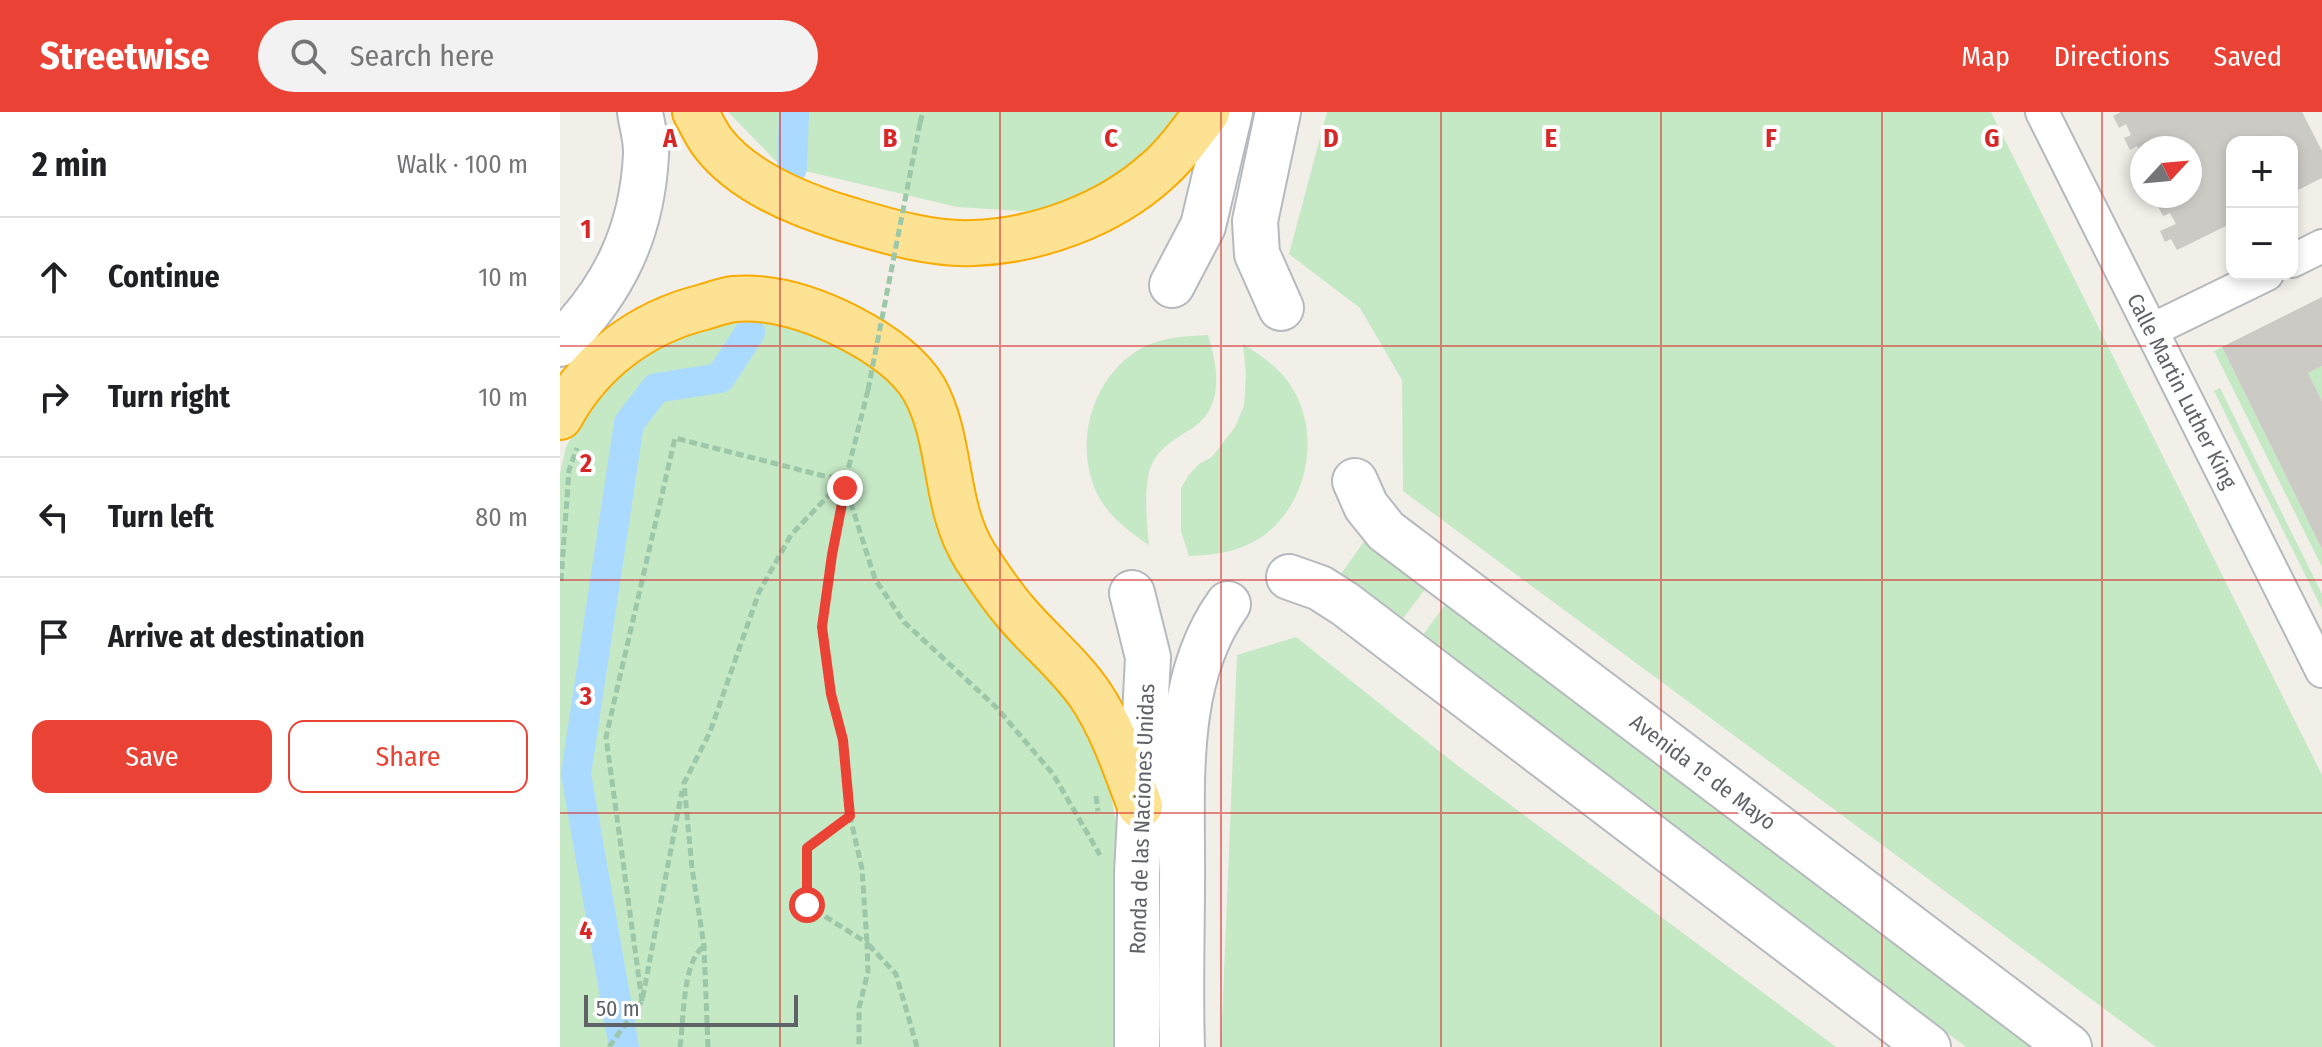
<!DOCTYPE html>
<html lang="en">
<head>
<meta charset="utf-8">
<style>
	body { margin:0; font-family:"Fira Sans Condensed",sans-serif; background:#f2f2f2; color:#202124 }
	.controls { position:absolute; right:24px; top:24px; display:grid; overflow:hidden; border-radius:16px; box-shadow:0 4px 12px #0003 }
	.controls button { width:72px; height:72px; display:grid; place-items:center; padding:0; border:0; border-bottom:2px solid #e0e0e0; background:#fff; color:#202124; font:40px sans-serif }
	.compass { position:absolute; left:1570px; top:24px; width:72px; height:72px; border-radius:50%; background:#fff; box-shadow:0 4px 12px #0003; rotate:64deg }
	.scale { position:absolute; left:24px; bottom:20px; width:214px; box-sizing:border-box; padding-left:8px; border:4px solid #5f6368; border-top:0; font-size:22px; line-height:28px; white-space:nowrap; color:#5f6368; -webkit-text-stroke:6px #fff; paint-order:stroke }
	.stop { position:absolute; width:24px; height:24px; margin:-18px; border:6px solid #ea4335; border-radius:50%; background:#fff }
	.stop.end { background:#ea4335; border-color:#fff; box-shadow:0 2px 8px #0008 }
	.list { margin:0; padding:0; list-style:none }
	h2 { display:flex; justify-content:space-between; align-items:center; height:104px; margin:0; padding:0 32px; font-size:34px }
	h2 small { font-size:26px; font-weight:400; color:#757577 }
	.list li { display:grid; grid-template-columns:52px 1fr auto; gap:24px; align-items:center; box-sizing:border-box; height:120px; padding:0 32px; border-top:2px solid #e0e0e0 }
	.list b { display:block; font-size:30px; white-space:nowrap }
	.list em { font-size:26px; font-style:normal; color:#757577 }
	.actions { display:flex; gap:16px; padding:24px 32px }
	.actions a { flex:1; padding:18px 0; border:2px solid #ea4335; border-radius:16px; text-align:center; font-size:28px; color:#ea4335 }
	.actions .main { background:#ea4335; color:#fff }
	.icon { flex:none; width:44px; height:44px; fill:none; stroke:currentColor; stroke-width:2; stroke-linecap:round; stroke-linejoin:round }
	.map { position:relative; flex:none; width:1762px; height:935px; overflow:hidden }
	header { display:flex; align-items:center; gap:48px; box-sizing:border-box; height:112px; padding:0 40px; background:#ea4335; color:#fff }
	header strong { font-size:38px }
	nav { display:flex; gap:44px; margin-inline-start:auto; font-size:28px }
	.search { width:560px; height:72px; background:#f2f2f2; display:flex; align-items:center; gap:20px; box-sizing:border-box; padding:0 28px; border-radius:44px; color:#757577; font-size:30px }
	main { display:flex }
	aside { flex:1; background:#fff }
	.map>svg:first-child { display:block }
	.green { fill:#c5e8c5 }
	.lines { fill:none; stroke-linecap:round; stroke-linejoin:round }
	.canal { stroke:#aadaff; stroke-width:30 }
	.building { fill:#cccac5 }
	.street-casing { stroke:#b5b8bc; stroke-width:36 }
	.secondary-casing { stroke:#b6babf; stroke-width:48 }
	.highway-casing { stroke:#f9ab00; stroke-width:48 }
	.path { stroke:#9cc7a9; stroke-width:5; stroke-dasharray:8 4; stroke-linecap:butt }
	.street { stroke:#fff; stroke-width:32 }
	.secondary { stroke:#fff; stroke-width:44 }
	.highway { stroke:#fde293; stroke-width:44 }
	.path-bridge { stroke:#9cc7a9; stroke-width:5; stroke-dasharray:8 4; stroke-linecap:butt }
	.route { stroke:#ea4335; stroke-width:10 }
	.grid { fill:none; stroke:#d62828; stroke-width:2; stroke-opacity:0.55 }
	.labels { text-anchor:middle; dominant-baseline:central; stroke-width:8; stroke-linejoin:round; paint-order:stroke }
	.street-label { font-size:22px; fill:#5f6368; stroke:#fff }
	.grid-label { font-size:26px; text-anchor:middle; font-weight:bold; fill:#d62828; stroke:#fff; stroke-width:8; stroke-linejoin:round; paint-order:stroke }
</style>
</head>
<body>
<header>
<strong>Streetwise</strong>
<div class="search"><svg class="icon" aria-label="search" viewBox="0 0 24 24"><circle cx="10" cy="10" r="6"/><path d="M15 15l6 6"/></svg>Search here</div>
<nav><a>Map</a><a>Directions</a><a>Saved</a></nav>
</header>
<main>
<aside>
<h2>2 min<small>Walk · 100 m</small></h2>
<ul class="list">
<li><svg class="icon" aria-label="ahead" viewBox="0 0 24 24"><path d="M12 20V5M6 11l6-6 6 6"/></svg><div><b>Continue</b></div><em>10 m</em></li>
<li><svg class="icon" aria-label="right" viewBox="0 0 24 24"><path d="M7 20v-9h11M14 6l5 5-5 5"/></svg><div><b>Turn right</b></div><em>10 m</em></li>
<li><svg class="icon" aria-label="left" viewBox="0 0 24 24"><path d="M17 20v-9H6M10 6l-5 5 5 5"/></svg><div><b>Turn left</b></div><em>80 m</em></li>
<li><svg class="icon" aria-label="arrive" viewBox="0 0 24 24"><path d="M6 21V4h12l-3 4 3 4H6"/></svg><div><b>Arrive at destination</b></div></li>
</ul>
<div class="actions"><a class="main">Save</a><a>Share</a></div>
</aside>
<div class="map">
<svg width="1762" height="935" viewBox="0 0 1762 935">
	<rect width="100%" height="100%" fill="#f1efe8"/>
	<g class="green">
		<polygon points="168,0 622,0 587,48 493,101 397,95 220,53"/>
		<polygon points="767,0 1431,0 1762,663 1762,935 1596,935 843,379 842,268 800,196 729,142"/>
		<polygon points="207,205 281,227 344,271 474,545 542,633 557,716 556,935 0,935 0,361 6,335 37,282 82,240 145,210"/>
		<path d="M 648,223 C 658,255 665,296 631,317 C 618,325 602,334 594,348 C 582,367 587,411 589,433 C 570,420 552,407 540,387 C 511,336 531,264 582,236 C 603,225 625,224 648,223 Z"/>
		<path d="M 683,232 C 703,245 721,257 733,277 C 763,328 745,400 695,429 C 674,441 652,443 629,444 L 621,419 L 621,376 L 628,364 L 639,352 L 652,345 L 675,315 L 684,294 L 686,262 Z"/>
		<polygon points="1662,235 1762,437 1762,455 1654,239"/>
		<polygon points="1762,254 1762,289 1748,261"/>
		<polygon points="1660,276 1762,482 1762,497 1654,279"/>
		<polygon points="805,428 824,447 866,476 841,509 778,466"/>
		<polygon points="886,491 1477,935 1406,935 860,527"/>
		<polygon points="736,525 898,654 1276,935 661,935 677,543"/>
	</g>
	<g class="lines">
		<g class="canal">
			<polyline points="232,56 234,0"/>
			<polyline points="64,935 16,662 69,311 96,276 160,266 190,220"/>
		</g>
	</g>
	<g class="building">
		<polygon points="1561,0 1742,0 1762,39 1762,66 1732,81 1732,30 1672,30 1672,111 1617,138 1611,127 1605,130 1600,119 1616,112 1610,101 1603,104 1597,93 1605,89 1602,84 1630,84 1630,36 1582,36 1582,44 1577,34 1570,38 1564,26 1571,23 1566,12 1559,16 1553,4"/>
		<polygon points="1762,185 1762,254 1748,261 1762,289 1762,437 1662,235"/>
	</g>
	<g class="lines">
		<defs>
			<g id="street">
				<polyline points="1482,0 1762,559"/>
				<polyline points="1732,149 1762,134"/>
				<polyline points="1592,218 1707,162"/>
			</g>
			<g id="secondary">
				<polyline points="718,0 695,109 697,142 721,196"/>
				<polyline points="612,173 643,114 670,0"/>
				<path d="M 0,232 C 54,178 82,120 86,43 C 87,29 82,14 80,0"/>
				<polyline points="795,369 806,394 826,419 1509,935"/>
				<polyline points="729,465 760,476 785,492 1368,935"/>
				<polyline points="572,481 588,545 577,762 577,935"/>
				<path d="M 622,935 C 620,880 622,825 622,770 C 623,678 612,570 668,492"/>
			</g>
			<g id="highway">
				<path d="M 135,0 C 141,10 146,22 153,31 C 183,70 238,92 283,106 C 324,118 370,133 413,131 C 477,129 548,103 596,60 C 616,43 632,20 647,0"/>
				<path d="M 0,305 C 30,249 82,210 144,195 C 154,192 164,188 174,187 C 213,184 255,198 290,216 C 317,230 348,250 364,277 C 393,329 383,393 415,444 C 428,464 442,485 458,503 C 481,530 511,554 531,584 C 553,617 566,657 580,694"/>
			</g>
		</defs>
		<use href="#street" class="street-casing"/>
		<use href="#secondary" class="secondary-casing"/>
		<use href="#highway" class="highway-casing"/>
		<g class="path">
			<polyline points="360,11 363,0"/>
			<polyline points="308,278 286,366 262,515 271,582 283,628 290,704 302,757 307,831 336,862 357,935"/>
			<polyline points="287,379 315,467 344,510 436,595 493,662 540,743"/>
			<polyline points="1,469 9,358 17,336"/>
			<polyline points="536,684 538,699"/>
			<polyline points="290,704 247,736 247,793 307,831 308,860 299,896 299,935"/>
			<polyline points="82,889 46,625 115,326 264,364 286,366"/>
			<polyline points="49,935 82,889 122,679"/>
			<path d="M 120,935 C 124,909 122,851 143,835"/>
			<polyline points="148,935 144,834 132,756 124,671 150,620 199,480 231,423 285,366"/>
		</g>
		<use href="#street" class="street"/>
		<use href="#secondary" class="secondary"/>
		<use href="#highway" class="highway"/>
		<polyline class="path-bridge" points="308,278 360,11"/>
	</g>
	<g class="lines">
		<polyline class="route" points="247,793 247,736 290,704 283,628 271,582 262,515 272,443 285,376"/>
	</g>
	<path class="grid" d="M 220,0 L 220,935M 440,0 L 440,935M 661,0 L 661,935M 881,0 L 881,935M 1101,0 L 1101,935M 1322,0 L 1322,935M 1542,0 L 1542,935M 0,234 L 1762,234M 0,468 L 1762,468M 0,701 L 1762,701"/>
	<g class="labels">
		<g class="street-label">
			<text transform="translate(1622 279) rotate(63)">Calle Martin Luther King</text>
			<text transform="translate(1143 660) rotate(37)">Avenida 1º de Mayo</text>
			<text transform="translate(582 707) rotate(-88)">Ronda de las Naciones Unidas</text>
		</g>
	</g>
	<g class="grid-label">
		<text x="110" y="35">A</text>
		<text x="330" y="35">B</text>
		<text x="551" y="35">C</text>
		<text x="771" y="35">D</text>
		<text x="991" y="35">E</text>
		<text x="1211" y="35">F</text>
		<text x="1432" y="35">G</text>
		<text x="26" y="126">1</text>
		<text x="26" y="360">2</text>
		<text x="26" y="593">3</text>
		<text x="26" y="827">4</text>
	</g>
</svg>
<div class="controls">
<button>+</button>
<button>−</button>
</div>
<svg class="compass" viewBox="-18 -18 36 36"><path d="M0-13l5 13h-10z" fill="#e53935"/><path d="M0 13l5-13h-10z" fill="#757577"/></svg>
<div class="scale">50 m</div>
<div class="stop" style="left:247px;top:793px"></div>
<div class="stop end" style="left:285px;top:376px"></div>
</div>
</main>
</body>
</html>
